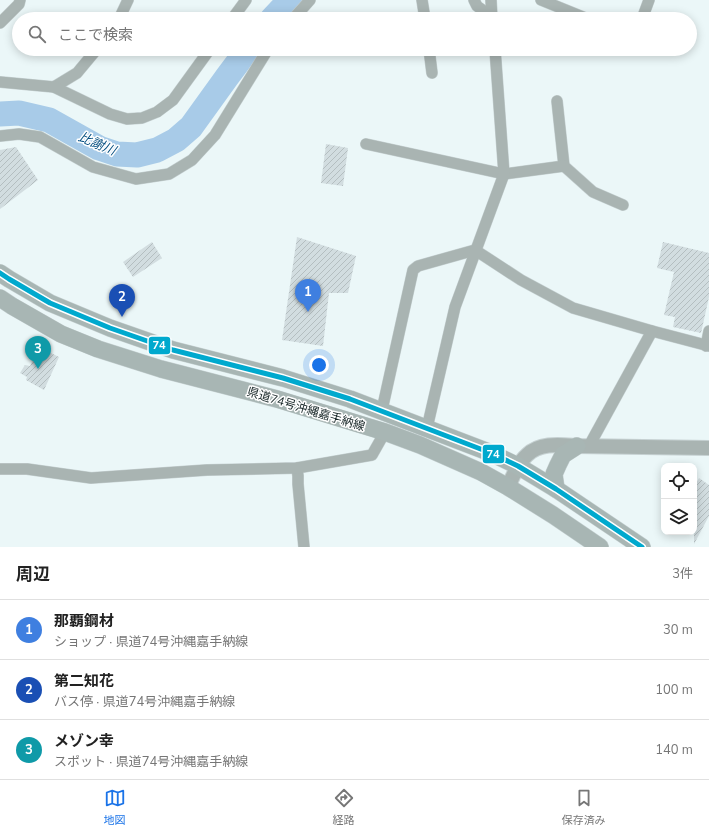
<!DOCTYPE html>
<html lang="ja">
<head>
<meta charset="utf-8">
<style>
	body { margin:0; font-family:"Nunito Sans","Noto Sans JP",sans-serif; background:#f2f2f2; color:#222 }
	.controls { position:absolute; right:12px; bottom:12px; display:grid; overflow:hidden; border-radius:8px; box-shadow:0 2px 10px #0003 }
	.controls button { width:36px; height:36px; display:grid; place-items:center; padding:0; border:0; border-bottom:1px solid #e0e0e0; background:#fff; color:#222; font:20px sans-serif }
	.you { position:absolute; left:319px; top:365px; width:14px; height:14px; margin:-10px; border:3px solid #fff; border-radius:50%; background:#1a73e8; box-shadow:0 0 0 6px #1a73e833 }
	.badge { display:grid; place-items:center; width:26px; height:26px; border-radius:50%; background:#1a73e8; color:#fff; font-size:13px; font-weight:700 }
	.pin { position:absolute; translate:-50% -33px; filter:drop-shadow(0 1px 2px #0008) }
	.pin::after { content:''; position:absolute; top:21px; width:14px; height:12px; background:inherit; clip-path:polygon(0 0,100% 0,50% 100%) }
	.list { margin:0; padding:0; list-style:none }
	h2 { display:flex; justify-content:space-between; align-items:center; height:52px; margin:0; padding:0 16px; font-size:17px }
	h2 small { font-size:13px; font-weight:400; color:#767676 }
	.list li { display:grid; grid-template-columns:26px 1fr auto; gap:12px; align-items:center; box-sizing:border-box; height:60px; padding:0 16px; border-top:1px solid #e0e0e0 }
	.list b { display:block; font-size:15px; white-space:nowrap }
	.list p { margin:0; font-size:13px; white-space:nowrap; color:#767676 }
	.list em { font-size:13px; font-style:normal; color:#767676 }
	.icon { flex:none; width:22px; height:22px; fill:none; stroke:currentColor; stroke-width:2; stroke-linecap:round; stroke-linejoin:round }
	.map { position:relative; flex:none; width:709px; height:547px; overflow:hidden }
	.search { position:absolute; background:#fff; box-shadow:0 2px 10px #0003; left:12px; right:12px; top:12px; height:44px; display:flex; align-items:center; gap:10px; box-sizing:border-box; padding:0 14px; border-radius:22px; color:#767676; font-size:15px }
	.sheet { height:232px; background:#fff }
	nav { display:flex; justify-content:space-around; align-items:center; box-sizing:border-box; height:56px; border-top:1px solid #e0e0e0; background:#fff; font-size:11px; color:#767676 }
	nav a { display:grid; justify-items:center; gap:2px }
	nav .on { color:#1a73e8 }
	.map>svg:first-child { display:block }
	.lines { fill:none; stroke-linecap:round; stroke-linejoin:round }
	.river { stroke:#a8cbe8; stroke-width:25 }
	.building { fill:url(#building-hatch) }
	.minor-casing { stroke:#c6d1d2; stroke-width:12 }
	.tertiary-casing { stroke:#c6d1d2; stroke-width:16 }
	.primary-casing { stroke:#c6d1d2; stroke-width:18 }
	.minor { stroke:#a9b4b2; stroke-width:11 }
	.tertiary { stroke:#a9b4b2; stroke-width:14 }
	.primary { stroke:#a8b6b4; stroke-width:17 }
	.bus-1-casing { stroke:#fff; stroke-width:8 }
	.bus-1 { stroke:#00a9ce; stroke-width:5 }
	.labels { text-anchor:middle; dominant-baseline:central; stroke-width:3; stroke-linejoin:round; paint-order:stroke }
	.street-label { font-size:12px; fill:#172627; stroke:#fff }
	.water-label { font-size:13px; font-style:italic; fill:#054f81; stroke:#fff }
	.line-badge { stroke:#fff; stroke-width:1.5 }
	.badge-label { font-size:11px; text-anchor:middle; font-weight:bold; fill:#fff }
</style>
</head>
<body>
<div class="map">
<svg width="709" height="547" viewBox="0 0 709 547">
	<defs>
		<pattern id="building-hatch" width="6" height="6" patternUnits="userSpaceOnUse"><rect width="6" height="6" fill="#d2dde0"/><path d="M-1 1l2-2M0 6l6-6M5 7l2-2" fill="none" stroke="#b4bec0"/></pattern>
	</defs>
	<rect width="100%" height="100%" fill="#ebf7f8"/>
	<g class="lines">
		<g class="river">
			<polyline points="272,19 290,0"/>
			<polyline points="0,114 19,113 49,120 99,148 117,154 137,155 157,150 176,140 191,127 227,77 248,49"/>
		</g>
	</g>
	<g class="building">
		<polygon points="326,144 348,148 343,186 321,183"/>
		<polygon points="16,147 38,180 0,209 0,150"/>
		<polygon points="297,237 356,256 348,293 329,293 323,346 282,340"/>
		<polygon points="152,242 162,258 133,277 123,262"/>
		<polygon points="663,242 709,253 709,297 701,333 673,327 675,317 664,315 674,272 657,268"/>
		<polygon points="39,347 59,357 44,390 26,380 27,377 20,373 25,365 30,366"/>
		<polygon points="699,478 709,485 709,516 694,544 694,487"/>
	</g>
	<g class="lines">
		<defs>
			<g id="minor">
				<polyline points="422,0 425,19"/>
				<polyline points="474,0 477,6 492,17"/>
				<polyline points="491,0 492,19"/>
				<polyline points="541,0 588,19"/>
				<polyline points="119,19 128,0"/>
				<polyline points="232,19 246,0"/>
				<polyline points="293,19 310,0"/>
				<polyline points="642,19 649,0"/>
				<polyline points="0,23 19,4 20,0"/>
				<polyline points="429,49 432,73"/>
				<polyline points="0,82 54,87 77,73 97,49"/>
				<polyline points="54,87 110,114 127,119 142,118 157,112 173,100 210,49"/>
				<polyline points="557,101 564,166 593,192 623,205"/>
				<polyline points="0,136 19,134 40,137 93,167 136,179 169,174 192,160 215,135 268,49"/>
				<polyline points="366,144 504,174 564,166"/>
				<polyline points="706,346 709,331"/>
				<polyline points="382,410 413,270 418,266 475,250 521,280 573,308 652,331 709,346"/>
				<polyline points="427,428 455,307 504,174 495,49"/>
				<polyline points="589,446 652,331"/>
				<polyline points="297,468 298,476 298,484 304,547"/>
				<polyline points="0,469 27,469 91,478 207,470 297,468 372,455 385,432"/>
			</g>
			<path id="tertiary" d="M 508,487 C 513,476 518,463 527,455 C 540,442 561,445 577,446 L 709,448"/>
			<g id="primary">
				<polyline points="0,273 9,279 50,303 110,328 173,350 283,378 350,399 491,453 518,466 556,489 642,547"/>
				<polyline points="0,298 12,306 61,334 98,349 161,369 277,399 385,432 420,445 481,472 508,487 553,515 600,547"/>
				<polyline points="556,489 554,474 558,465 563,455 577,446"/>
			</g>
		</defs>
		<use href="#minor" class="minor-casing"/>
		<use href="#tertiary" class="tertiary-casing"/>
		<use href="#primary" class="primary-casing"/>
		<use href="#minor" class="minor"/>
		<use href="#tertiary" class="tertiary"/>
		<use href="#primary" class="primary"/>
		<defs>
			<polyline id="bus-1" points="0,273 9,279 50,303 110,328 173,350 283,378 350,399 491,453 518,466 556,489 642,547"/>
		</defs>
		<use href="#bus-1" class="bus-1-casing"/>
		<use href="#bus-1" class="bus-1"/>
	</g>
	<g class="labels">
		<g class="street-label">
			<text transform="translate(306 409) rotate(17)">県道74号沖縄嘉手納線</text>
		</g>
		<g class="water-label">
			<text transform="translate(97 144) rotate(23)">比謝川</text>
		</g>
	</g>
	<g class="line-badge">
		<rect x="148" y="336" width="23" height="19" rx="4" fill="#00a9ce"/>
		<rect x="482" y="444" width="23" height="20" rx="4" fill="#00a9ce"/>
	</g>
	<g class="badge-label">
		<text x="159" y="349">74</text>
		<text x="493" y="458">74</text>
	</g>
</svg>
<div class="controls">
<button><svg class="icon" aria-label="locate" viewBox="0 0 24 24"><circle cx="12" cy="12" r="6"/><path d="M12 2v4M12 18v4M2 12h4M18 12h4"/></svg></button>
<button><svg class="icon" aria-label="layers" viewBox="0 0 24 24"><path d="M12 4l9 5-9 5-9-5zM3 14l9 5 9-5"/></svg></button>
</div>
<div class="you"></div>
<div class="pin badge" style="left:308px;top:312px;background:#3f7fe0">1</div>
<div class="pin badge" style="left:122px;top:317px;background:#1a4fb4">2</div>
<div class="pin badge" style="left:38px;top:369px;background:#0f9aa8">3</div>
<div class="search"><svg class="icon" aria-label="search" viewBox="0 0 24 24"><circle cx="10" cy="10" r="6"/><path d="M15 15l6 6"/></svg>ここで検索</div>
</div>
<section class="sheet">
<h2>周辺<small>3件</small></h2>
<ul class="list">
<li><span class="badge" style="background:#3f7fe0">1</span><div><b>那覇鋼材</b><p>ショップ · 県道74号沖縄嘉手納線</p></div><em>30 m</em></li>
<li><span class="badge" style="background:#1a4fb4">2</span><div><b>第二知花</b><p>バス停 · 県道74号沖縄嘉手納線</p></div><em>100 m</em></li>
<li><span class="badge" style="background:#0f9aa8">3</span><div><b>メゾン幸</b><p>スポット · 県道74号沖縄嘉手納線</p></div><em>140 m</em></li>
</ul>
</section>
<nav>
<a class="on"><svg class="icon" aria-label="map" viewBox="0 0 24 24"><path d="M3 6l6-2 6 2 6-2v14l-6 2-6-2-6 2zM9 4v14M15 6v14"/></svg>地図</a>
<a><svg class="icon" aria-label="directions" viewBox="0 0 24 24"><path d="M12 3l9 9-9 9-9-9zM9 14v-3h6M13 9l2 2-2 2"/></svg>経路</a>
<a><svg class="icon" aria-label="saved" viewBox="0 0 24 24"><path d="M7 4h10v16l-5-4-5 4z"/></svg>保存済み</a>
</nav>
</body>
</html>
